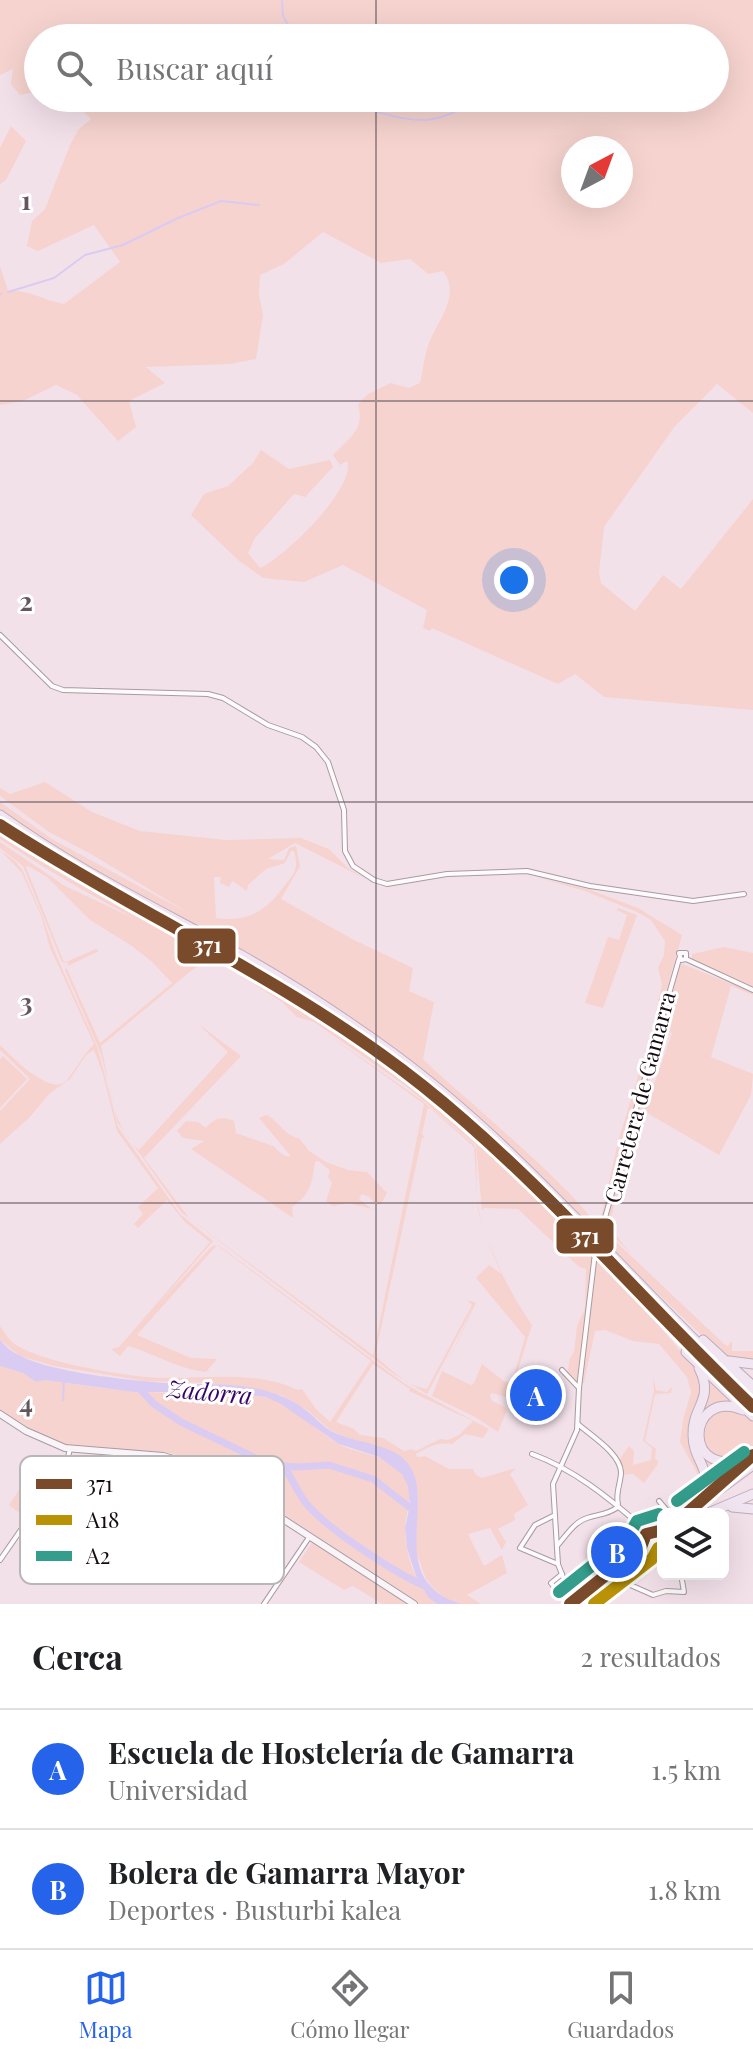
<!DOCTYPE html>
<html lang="es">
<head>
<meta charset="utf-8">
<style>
	body { margin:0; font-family:"Playfair Display",serif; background:#f2f2f2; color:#202124 }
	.controls { position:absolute; right:24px; bottom:24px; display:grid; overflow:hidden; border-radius:12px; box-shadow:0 8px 32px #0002 }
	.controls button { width:72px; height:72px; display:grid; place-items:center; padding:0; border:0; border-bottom:2px solid #e0e0e0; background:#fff; color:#202124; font:40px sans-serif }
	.compass { position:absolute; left:561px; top:136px; width:72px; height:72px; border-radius:50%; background:#fff; box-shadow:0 8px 32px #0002; rotate:41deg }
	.you { position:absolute; left:514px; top:580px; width:28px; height:28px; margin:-20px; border:6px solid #fff; border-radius:50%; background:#1a73e8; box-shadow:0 0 0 12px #1a73e833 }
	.badge { display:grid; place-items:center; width:52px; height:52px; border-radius:50%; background:#2563eb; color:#fff; font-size:26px; font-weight:700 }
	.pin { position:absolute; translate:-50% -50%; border:4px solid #fff; box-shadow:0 2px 8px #0006 }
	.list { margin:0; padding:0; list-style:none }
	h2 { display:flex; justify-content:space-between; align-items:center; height:104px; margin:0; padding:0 32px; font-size:34px }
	h2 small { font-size:26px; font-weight:400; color:#757577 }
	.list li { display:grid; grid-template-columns:52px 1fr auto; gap:24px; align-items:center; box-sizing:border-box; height:120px; padding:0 32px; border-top:2px solid #e0e0e0 }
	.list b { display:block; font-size:30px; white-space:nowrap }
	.list p { margin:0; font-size:26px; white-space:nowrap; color:#757577 }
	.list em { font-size:26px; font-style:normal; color:#757577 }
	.icon { flex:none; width:44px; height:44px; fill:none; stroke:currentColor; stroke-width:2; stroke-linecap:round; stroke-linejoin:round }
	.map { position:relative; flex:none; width:753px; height:1604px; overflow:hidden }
	.search { position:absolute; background:#fff; box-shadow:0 8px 32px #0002; left:24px; right:24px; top:24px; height:88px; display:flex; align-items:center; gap:20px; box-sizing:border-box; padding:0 28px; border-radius:44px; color:#757577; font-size:30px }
	.sheet { height:344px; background:#fff }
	nav { display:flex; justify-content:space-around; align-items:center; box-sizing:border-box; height:112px; border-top:2px solid #e0e0e0; background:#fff; font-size:22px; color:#757577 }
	nav a { display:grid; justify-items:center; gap:4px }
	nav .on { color:#2563eb }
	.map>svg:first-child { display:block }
	.green { fill:#f6d3ce; fill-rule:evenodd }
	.water { fill:#dacbf2 }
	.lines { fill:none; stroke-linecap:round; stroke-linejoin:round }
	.stream { stroke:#dacbf2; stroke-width:2 }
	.river { stroke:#dacbf2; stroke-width:7 }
	.street-casing { stroke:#a89ba1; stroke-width:6 }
	.secondary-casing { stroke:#a89ba1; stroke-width:8 }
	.highway-casing { stroke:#beacbb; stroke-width:11 }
	.street { stroke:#fdfafc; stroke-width:4 }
	.secondary { stroke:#f9f4f8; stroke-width:6 }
	.highway { stroke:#f0e5f0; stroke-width:9 }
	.bus-1-casing { stroke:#fff; stroke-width:18 }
	.bus-2-casing { stroke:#fff; stroke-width:18 }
	.bus-3-casing { stroke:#fff; stroke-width:18 }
	.bus-1 { stroke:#7a4b2a; stroke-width:12 }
	.bus-2 { stroke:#b99205; stroke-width:12 }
	.bus-3 { stroke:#349d8b; stroke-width:12 }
	.grid { fill:none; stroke:#63565c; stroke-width:2; stroke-opacity:0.55 }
	.labels { text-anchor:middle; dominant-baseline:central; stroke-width:6; stroke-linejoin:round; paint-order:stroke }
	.street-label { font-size:22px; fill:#150b10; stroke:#fff }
	.water-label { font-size:24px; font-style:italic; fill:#360268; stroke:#fff }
	.key { fill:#fff; stroke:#b9b6b7; stroke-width:2 }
	.key-label { font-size:22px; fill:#150b10 }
	.grid-label { font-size:26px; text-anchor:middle; font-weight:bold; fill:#63565c; stroke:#fff; stroke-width:6; stroke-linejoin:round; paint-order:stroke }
	.line-badge { stroke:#fff; stroke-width:3 }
	.badge-label { font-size:22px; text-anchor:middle; font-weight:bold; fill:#fff }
</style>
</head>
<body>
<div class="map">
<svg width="753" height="1604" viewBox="0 0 753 1604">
	<rect width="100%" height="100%" fill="#f3e1ea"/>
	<g class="green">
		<path d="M 0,0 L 753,0 L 753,413 L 717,384 L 675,426 L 604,527 L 599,572 L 601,583 L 635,611 L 663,575 L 681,589 L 753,499 L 753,710 L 604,697 L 575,674 L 558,684 L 432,628 L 430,631 L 423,628 L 427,610 L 343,565 L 304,582 L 263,578 L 238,560 L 191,515 L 204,494 L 228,486 L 253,463 L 261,450 L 289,469 L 330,460 L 333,467 L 305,497 L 294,494 L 255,538 L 248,553 L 260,568 C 284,558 357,487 347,461 L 340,465 L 333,455 C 350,437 365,430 358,404 L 368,394 L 391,383 L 409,388 L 420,383 C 423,371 424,358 428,346 C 436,322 462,296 443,271 L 428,274 L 410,259 L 381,263 L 323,232 L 284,264 L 260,275 L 259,295 L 263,315 L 256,359 L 230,364 L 146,367 L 165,383 L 129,401 L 136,427 L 118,441 L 77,395 L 56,385 L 23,401 L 0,405 L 0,266 L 8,291 C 29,289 44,301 64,304 L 120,262 L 94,225 L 38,251 L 27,246 L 32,221 L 45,209 L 70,145 L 79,129 L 91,119 L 70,98 L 715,98 L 715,38 L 38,38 L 38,96 L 36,92 L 20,95 L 11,84 L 13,69 L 0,75 ZM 573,148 L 621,148 L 621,196 L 573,196 Z"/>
		<polygon points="11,126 26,141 6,180 0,184 0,148"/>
		<path d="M 45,782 L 92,812 L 140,831 L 226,840 L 301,838 L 329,849 L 348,868 L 366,879 L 295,843 L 268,859 L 284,860 L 289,848 L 296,846 L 300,866 L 281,899 L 352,939 L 413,968 L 409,991 L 434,1002 L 423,1059 C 448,1085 600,1209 599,1234 C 526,1158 449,1085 362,1025 C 281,971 193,927 109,879 C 72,858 36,835 0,812 L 0,802 L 52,839 L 190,914 L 91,854 L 49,832 L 0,796 L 0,788 L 10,794 ZM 291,851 L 294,851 C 295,855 296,859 296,863 C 297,871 290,879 285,885 C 267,910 249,923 216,918 L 214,877 L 221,877 L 220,883 L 229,887 L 232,881 L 247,891 L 248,885 L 266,869 L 285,863 Z"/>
		<path d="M 0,829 L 292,998 L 342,1031 L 427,1093 L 508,1163 L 594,1252 L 578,1383 L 567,1374 L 570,1358 L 574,1352 L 577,1326 L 585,1308 L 586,1269 L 579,1267 L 518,1209 L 484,1208 L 482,1211 L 476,1145 L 407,1087 L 314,1022 L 297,1017 L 282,1002 L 212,957 L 192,970 L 101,1046 C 109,1080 111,1126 139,1150 L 228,1052 L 197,1023 L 241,1056 L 144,1158 L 189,1218 L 373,1355 L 424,1104 L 316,1026 L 420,1099 L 474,1144 L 476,1149 C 477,1167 476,1187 478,1205 C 484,1244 510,1293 532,1325 L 509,1398 L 492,1393 L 490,1395 L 492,1401 L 505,1407 L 507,1410 L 498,1432 L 475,1417 L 432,1396 L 442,1371 L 471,1385 L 474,1383 L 482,1364 L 505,1382 L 512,1383 L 525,1337 L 476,1278 L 489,1265 L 503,1275 L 486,1237 L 478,1210 L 474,1147 L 431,1109 L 428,1108 L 427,1111 L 422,1134 L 425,1138 L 422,1138 L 375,1356 C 390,1369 407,1386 427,1389 L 472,1305 L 467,1300 L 476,1303 L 445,1368 L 474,1305 L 427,1394 L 391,1372 L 181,1212 L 118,1123 L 101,1054 L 65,970 L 69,963 L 62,962 L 23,866 L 0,848 L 0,842 L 65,886 L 133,918 C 88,893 43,868 0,839 ZM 28,866 L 47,877 L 90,920 L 132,946 L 152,962 L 172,983 L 100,1043 L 66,967 L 99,951 L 96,949 L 66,962 L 63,960 L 26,867 Z"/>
		<path d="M 0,850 L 15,861 L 23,871 L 43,918 L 56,955 L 98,1049 L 118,1127 L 180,1214 L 213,1241 L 157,1306 L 212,1246 L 218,1245 L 405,1384 L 489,1429 L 483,1438 L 465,1434 L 452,1444 C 437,1442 428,1447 416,1454 L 417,1457 L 425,1456 L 449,1469 L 473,1469 L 476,1475 L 482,1478 L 516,1468 L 510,1474 L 528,1505 L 514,1514 L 515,1520 L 498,1529 L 506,1542 L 502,1550 L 490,1528 L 468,1534 L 484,1566 L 502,1555 L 507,1573 L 467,1595 L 481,1604 L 461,1604 L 448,1600 L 434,1589 L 426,1579 L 415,1549 L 418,1496 L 409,1465 L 330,1430 L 307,1410 L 281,1395 L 208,1383 L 145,1381 L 54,1366 L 20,1356 L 0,1340 L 0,1326 C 3,1330 7,1337 11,1341 C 33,1361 116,1374 146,1377 C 196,1381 252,1368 298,1390 L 302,1389 L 316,1409 L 330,1422 L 371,1361 L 217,1245 L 137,1335 L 191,1358 L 217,1359 L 206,1372 C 178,1369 155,1354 128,1346 L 120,1356 L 111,1349 L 119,1347 L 210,1242 L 185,1222 L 167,1200 L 138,1228 L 134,1224 L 143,1214 L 138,1207 L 158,1188 L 117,1131 L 103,1074 L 94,1050 L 86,1055 L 70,1079 L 49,1094 L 30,1117 L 0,1144 L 0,1111 L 30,1079 L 0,1050 L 0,1045 C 12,1057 52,1098 67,1080 C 77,1068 83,1055 94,1044 L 49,945 L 42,918 L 22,873 ZM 373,1364 L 410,1389 L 409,1391 L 473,1421 L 459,1435 L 448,1440 L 440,1439 L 416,1451 L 412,1449 L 404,1451 L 383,1438 L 360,1435 L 354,1429 L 336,1422 Z"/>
		<polygon points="539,878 588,889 638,908 682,935 601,1224 596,1219 601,1218 618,1142 652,1030 662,984 658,968 664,955 665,941 651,920 637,912 585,891"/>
		<polygon points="618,908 637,915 603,1008 585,1003 608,937 619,940 627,915 617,910"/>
		<polygon points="724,947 753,953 753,988 692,961 692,954"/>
		<polygon points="682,964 753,992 753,995 731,986 711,1057 753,1074 751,1095 719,1155 644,1111 608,1226 633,1256 605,1227 653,1056 655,1056 648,1088 652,1090 672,1033 660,1028 678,966"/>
		<polygon points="3,1056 27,1079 0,1108 0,1059"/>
		<path d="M 266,1115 C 279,1120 284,1136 299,1138 L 309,1151 L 326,1162 L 348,1170 L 367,1172 L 387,1193 L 381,1204 L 376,1205 L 369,1197 L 362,1194 L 359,1199 L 372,1209 L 349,1203 L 333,1206 L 326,1201 L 332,1183 L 328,1177 L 330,1171 L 319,1161 L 315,1162 C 312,1184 310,1195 292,1207 L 293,1218 L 191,1149 L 204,1141 L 183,1138 L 177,1131 L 186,1121 L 198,1122 L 206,1128 C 214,1118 223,1116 234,1121 L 236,1133 L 273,1146 L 283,1155 L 289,1157 L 290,1155 L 259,1118 Z"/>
		<polygon points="603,1232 610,1236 724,1344 728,1346 732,1341 732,1351 753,1351 753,1361 732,1359 715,1348 633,1270 602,1237"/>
		<polygon points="596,1255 621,1280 697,1371 703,1388 693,1420 704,1476 700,1495 701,1480 680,1442 683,1420 691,1392 687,1377 659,1344 633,1341 605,1330 595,1331 584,1383 581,1383"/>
		<path d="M 0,1366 L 23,1373 L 36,1382 L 44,1380 C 79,1384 113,1391 147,1392 C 180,1394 211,1392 244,1396 C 251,1396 260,1396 268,1398 C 295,1406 314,1430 339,1444 C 359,1455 389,1454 403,1475 C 416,1493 406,1509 405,1528 C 405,1555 416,1587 437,1604 L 420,1604 L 221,1473 L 199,1462 L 170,1453 L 66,1445 L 29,1429 L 0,1410 Z"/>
		<polygon points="705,1375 735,1404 724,1403 707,1412 699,1448 729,1466 738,1464 708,1492 697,1448"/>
		<polygon points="653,1376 656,1390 667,1392 672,1387 671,1393 655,1394 645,1441 656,1449 655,1459 658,1461 658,1464 644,1483 633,1474 623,1475 619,1460 629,1446 634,1451 633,1465 651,1460 652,1448 643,1441 654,1391"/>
		<path d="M 718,1410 L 741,1411 L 753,1419 L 753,1450 L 724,1461 L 706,1451 C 700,1430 702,1424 718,1410 Z"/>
		<polygon points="51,1474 53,1476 25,1517 9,1505 29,1475 37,1481 37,1487 40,1489"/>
		<polygon points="313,1541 409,1604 382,1604 353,1586 344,1590 299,1562"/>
	</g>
	<path class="water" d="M 0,1340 C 5,1346 12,1352 19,1355 C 49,1373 149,1383 186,1384 C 209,1384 235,1384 258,1389 C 276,1393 292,1399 307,1411 C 315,1417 322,1426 331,1431 C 350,1441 374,1442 394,1452 C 452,1483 374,1577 461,1604 L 437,1604 L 428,1597 L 416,1576 L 407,1548 L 405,1528 L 410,1505 L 408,1486 L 402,1474 L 379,1457 L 339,1444 L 281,1404 L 266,1397 L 222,1392 L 134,1392 L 45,1380 L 36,1382 L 23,1373 L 0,1366 Z"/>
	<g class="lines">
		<g class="stream">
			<polyline points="282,0 283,16 295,38"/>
			<path d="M 340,98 C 365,108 398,121 425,120 C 445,119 466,106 484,98"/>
			<polyline points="8,292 54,278 85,255 123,245 178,218 221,201 259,205"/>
			<polyline points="0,294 1,294"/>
			<polyline points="63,1400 64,1381"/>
		</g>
		<g class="river">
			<polyline points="136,1385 154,1404 181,1422 270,1465 298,1467 329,1465 373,1479 413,1510"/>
			<path d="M 284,1466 C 291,1477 296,1489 303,1499 C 321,1526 397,1574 427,1587"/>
		</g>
		<defs>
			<g id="street">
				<polyline points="0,635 52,686 63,690 208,694 223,698 268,725 302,737 316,747 328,762 344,810 345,851 353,866 374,880 387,884 447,874 527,871 590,886 693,901 744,894"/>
				<polyline points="686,959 686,953 679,953 681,960 686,959 753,990"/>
				<polyline points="600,1235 679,959"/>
				<polyline points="562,1370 579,1388"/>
				<path d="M 578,1424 C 591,1436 620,1453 621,1472 C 621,1483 615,1493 618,1504"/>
				<path d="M 532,1454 C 573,1469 608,1497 641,1526 L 651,1530"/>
				<polyline points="659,1501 670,1514"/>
				<polyline points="678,1514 689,1505"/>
				<polyline points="553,1516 535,1525 520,1548 558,1564"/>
				<path d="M 557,1546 C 565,1537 574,1522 587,1518 C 599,1514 607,1515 618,1507"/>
				<polyline points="0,1560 66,1465 70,1449"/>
				<polyline points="587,1565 598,1573"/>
				<polyline points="562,1574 551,1583 557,1591 564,1593 604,1546 641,1526"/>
				<polyline points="610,1576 653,1595 666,1591 684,1592 681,1574"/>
				<polyline points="264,1604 310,1536"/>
				<polyline points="565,1604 568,1590 558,1564 553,1484 577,1430 579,1388 595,1253"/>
			</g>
			<polyline id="secondary" points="0,1414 26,1431 65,1448 163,1456 204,1468 414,1604"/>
			<g id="highway">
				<path d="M 0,815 C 76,870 160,910 241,955 C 294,985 345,1018 394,1054 C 528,1153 631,1284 753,1396"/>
				<polyline points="0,825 63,866 285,990 349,1031 423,1086 511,1162 690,1347 753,1407"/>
				<polyline points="703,1340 753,1386"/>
				<polyline points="686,1352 753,1416"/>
				<polyline points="729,1361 753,1364"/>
				<path d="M 699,1368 C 715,1400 692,1406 693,1435 C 693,1461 712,1466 704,1497"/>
				<path d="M 743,1410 C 686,1386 680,1486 751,1456"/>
				<polyline points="732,1507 753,1509"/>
				<polyline points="686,1514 753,1465"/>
				<polyline points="706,1514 753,1494"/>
				<polyline points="636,1557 646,1552 659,1550 663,1545"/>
				<polyline points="570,1604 597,1580 641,1547 646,1534 663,1530"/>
			</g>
		</defs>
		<use href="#street" class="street-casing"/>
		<use href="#secondary" class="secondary-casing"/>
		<use href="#highway" class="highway-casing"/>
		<use href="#street" class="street"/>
		<use href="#secondary" class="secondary"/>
		<use href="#highway" class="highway"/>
		<defs>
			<g id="bus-1">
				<path d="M 0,825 C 139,915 293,982 423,1086 C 543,1182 642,1301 753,1407"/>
				<polyline points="686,1514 753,1455"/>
				<polyline points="570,1604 641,1547 646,1534 663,1530"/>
			</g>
			<polyline id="bus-2" points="594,1604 652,1559 658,1548 663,1546"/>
			<g id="bus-3">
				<polyline points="677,1501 744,1452"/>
				<polyline points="559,1592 628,1537 637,1521 659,1514"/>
			</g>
		</defs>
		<use href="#bus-1" class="bus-1-casing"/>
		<use href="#bus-2" class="bus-2-casing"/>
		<use href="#bus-3" class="bus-3-casing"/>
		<use href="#bus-1" class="bus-1"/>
		<use href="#bus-2" class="bus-2"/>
		<use href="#bus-3" class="bus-3"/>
	</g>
	<path class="grid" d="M 376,0 L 376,38M 376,98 L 376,1604M 0,401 L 753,401M 0,802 L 753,802M 0,1203 L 753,1203"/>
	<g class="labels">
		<g class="street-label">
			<text transform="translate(639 1097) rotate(-75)">Carretera de Gamarra</text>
		</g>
		<g class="water-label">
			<text transform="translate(210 1391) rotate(5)">Zadorra</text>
		</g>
	</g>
	<rect x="20" y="1456" width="264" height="128" rx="12" class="key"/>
	<rect x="36" y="1479" width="36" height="10" fill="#7a4b2a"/>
	<rect x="36" y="1515" width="36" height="10" fill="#b99205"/>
	<rect x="36" y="1551" width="36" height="10" fill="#349d8b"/>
	<g class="key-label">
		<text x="86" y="1492">371</text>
		<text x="86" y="1528">A18</text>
		<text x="86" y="1564">A2</text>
	</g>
	<g class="grid-label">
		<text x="26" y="210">1</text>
		<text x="26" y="611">2</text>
		<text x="26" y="1012">3</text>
		<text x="26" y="1413">4</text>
	</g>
	<g class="line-badge">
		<rect x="176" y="927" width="61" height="38" rx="8" fill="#7a4b2a"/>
		<rect x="555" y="1217" width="60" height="38" rx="8" fill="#7a4b2a"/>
	</g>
	<g class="badge-label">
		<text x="207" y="953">371</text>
		<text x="585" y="1244">371</text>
	</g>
</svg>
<div class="controls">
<button><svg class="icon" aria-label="layers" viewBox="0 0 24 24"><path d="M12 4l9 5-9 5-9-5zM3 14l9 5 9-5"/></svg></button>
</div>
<svg class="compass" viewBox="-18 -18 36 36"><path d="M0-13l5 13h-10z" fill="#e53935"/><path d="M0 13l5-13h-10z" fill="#757577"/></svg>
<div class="you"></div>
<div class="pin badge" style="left:536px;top:1395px">A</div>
<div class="pin badge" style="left:617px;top:1552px">B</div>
<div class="search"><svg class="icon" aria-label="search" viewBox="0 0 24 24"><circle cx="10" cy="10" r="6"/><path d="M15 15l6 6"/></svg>Buscar aquí</div>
</div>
<section class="sheet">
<h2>Cerca<small>2 resultados</small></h2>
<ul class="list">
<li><span class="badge">A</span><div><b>Escuela de Hostelería de Gamarra</b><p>Universidad</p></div><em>1.5 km</em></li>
<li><span class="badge">B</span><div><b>Bolera de Gamarra Mayor</b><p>Deportes · Busturbi kalea</p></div><em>1.8 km</em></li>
</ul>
</section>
<nav>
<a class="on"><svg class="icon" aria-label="map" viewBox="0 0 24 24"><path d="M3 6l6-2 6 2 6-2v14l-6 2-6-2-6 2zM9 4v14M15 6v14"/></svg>Mapa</a>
<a><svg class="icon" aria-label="directions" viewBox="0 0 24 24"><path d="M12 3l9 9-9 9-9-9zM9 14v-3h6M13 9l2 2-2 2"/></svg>Cómo llegar</a>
<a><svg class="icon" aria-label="saved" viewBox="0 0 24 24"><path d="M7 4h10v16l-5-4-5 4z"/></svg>Guardados</a>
</nav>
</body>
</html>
